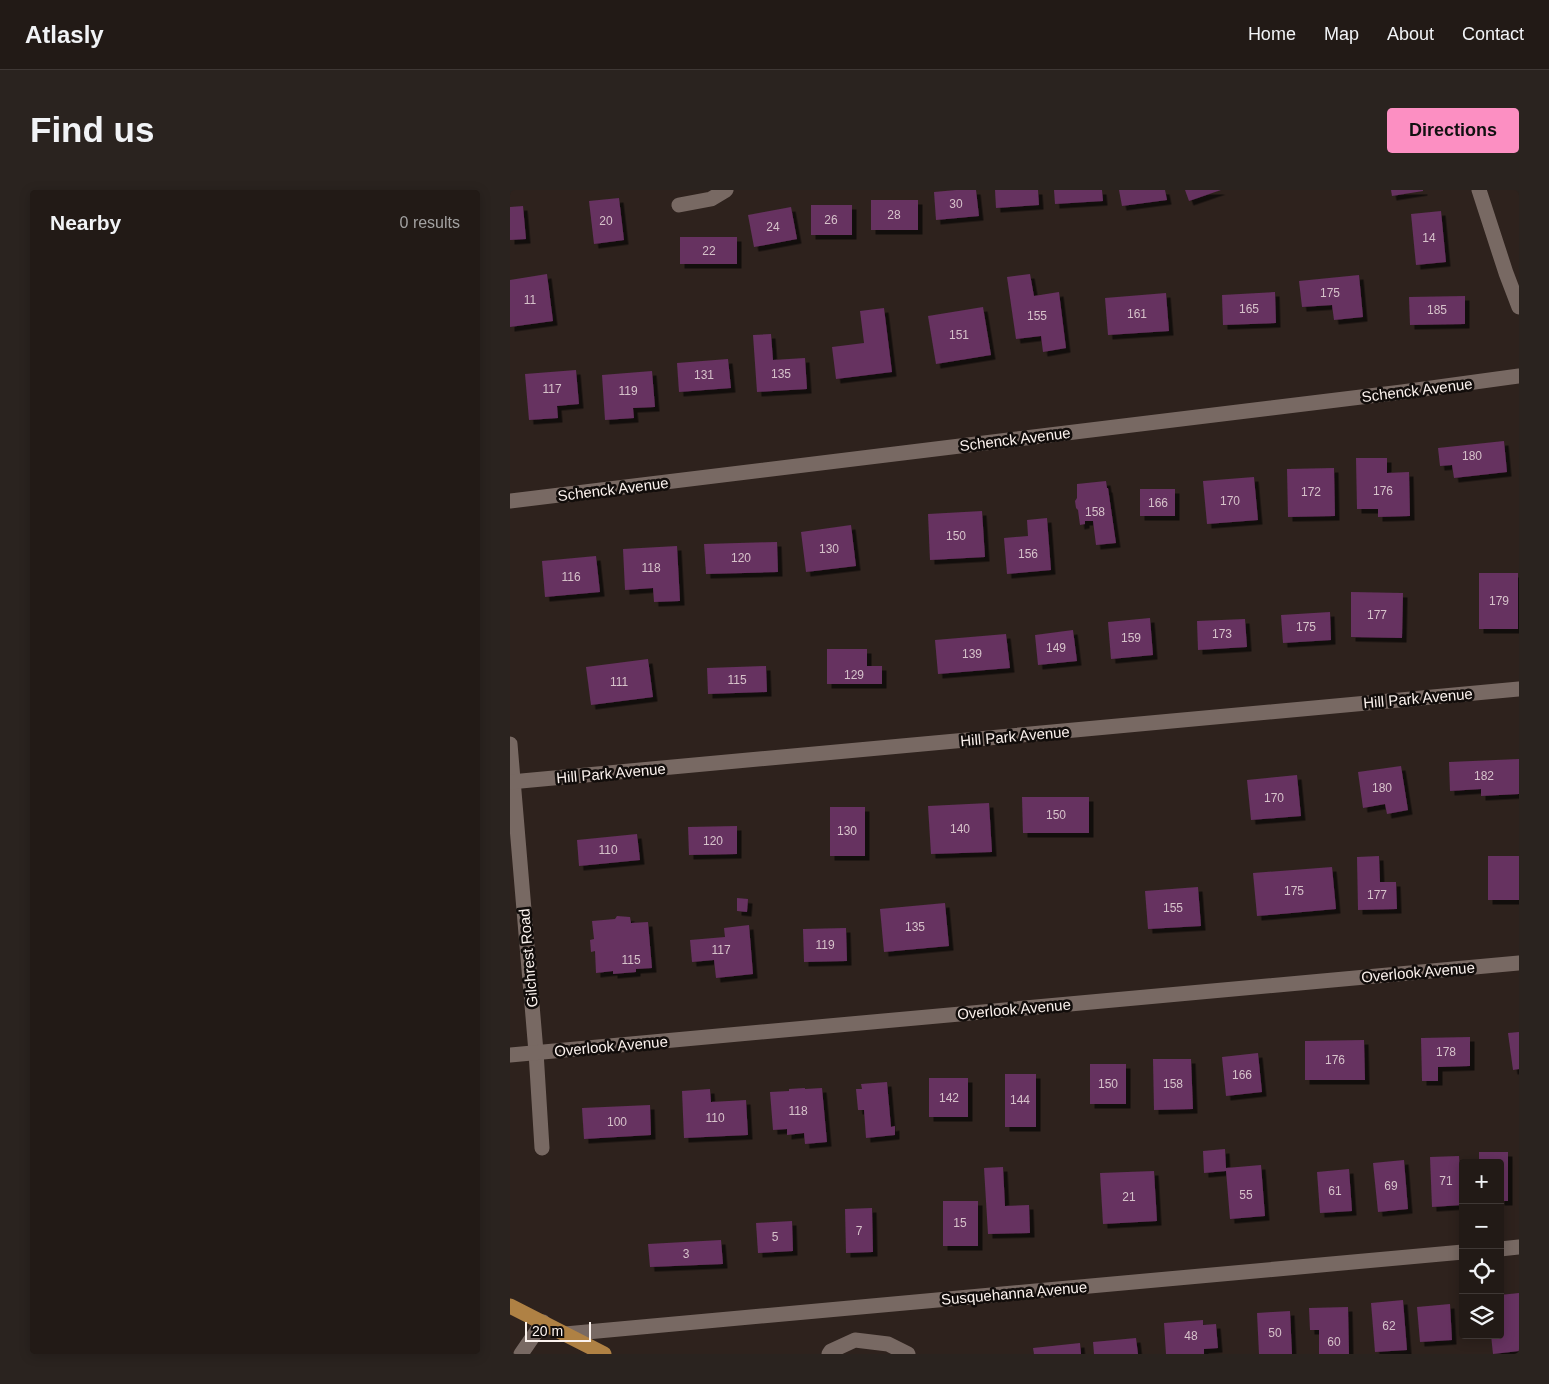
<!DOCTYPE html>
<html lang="en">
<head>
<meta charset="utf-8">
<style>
	body { margin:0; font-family:Arial,sans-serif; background:#2a231f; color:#f1f3f6 }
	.controls { position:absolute; right:15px; bottom:15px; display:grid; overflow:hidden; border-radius:5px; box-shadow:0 2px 12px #0003 }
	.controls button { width:45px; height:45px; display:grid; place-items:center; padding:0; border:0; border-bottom:1px solid #3f3835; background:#221a16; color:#f1f3f6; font:25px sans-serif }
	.scale { position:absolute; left:15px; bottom:12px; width:66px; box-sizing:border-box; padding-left:5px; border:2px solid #fbf2ee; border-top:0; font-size:14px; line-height:18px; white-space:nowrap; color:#fbf2ee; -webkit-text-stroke:4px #120d0b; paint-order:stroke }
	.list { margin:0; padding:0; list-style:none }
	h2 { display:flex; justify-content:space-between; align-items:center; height:65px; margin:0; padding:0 20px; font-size:21px }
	h2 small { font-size:16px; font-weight:400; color:#a2a1a1 }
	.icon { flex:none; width:28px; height:28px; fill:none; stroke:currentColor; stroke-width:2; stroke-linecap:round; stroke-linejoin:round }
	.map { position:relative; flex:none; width:1009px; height:1164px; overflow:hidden; border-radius:5px }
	header { display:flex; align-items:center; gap:30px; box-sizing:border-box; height:70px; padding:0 25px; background:#221a16; border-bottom:1px solid #3f3835 }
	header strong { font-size:24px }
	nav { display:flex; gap:28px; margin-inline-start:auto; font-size:18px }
	.intro { display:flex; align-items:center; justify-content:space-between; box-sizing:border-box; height:120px; padding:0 30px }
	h1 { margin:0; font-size:35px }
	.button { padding:12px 22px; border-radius:5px; background:#fc8fc2; color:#111; font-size:18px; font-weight:700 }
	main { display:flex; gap:30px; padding:0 30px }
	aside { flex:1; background:#221a16; border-radius:5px; box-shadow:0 2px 12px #0003 }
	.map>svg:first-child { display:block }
	.building { fill:#663160; filter:url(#shadow) }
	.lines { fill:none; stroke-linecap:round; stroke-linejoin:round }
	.minor { stroke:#786963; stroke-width:15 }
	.major { stroke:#af8144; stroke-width:15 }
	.labels { text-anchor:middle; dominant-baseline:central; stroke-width:5; stroke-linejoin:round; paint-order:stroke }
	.number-label { font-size:12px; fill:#d6c2ca }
	.street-label { font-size:15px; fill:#fbf2ee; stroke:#120d0b }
</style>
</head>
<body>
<header>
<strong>Atlasly</strong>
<nav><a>Home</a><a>Map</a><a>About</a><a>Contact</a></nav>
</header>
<div class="intro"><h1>Find us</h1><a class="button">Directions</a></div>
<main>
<aside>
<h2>Nearby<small>0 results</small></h2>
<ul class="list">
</ul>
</aside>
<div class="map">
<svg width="1009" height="1164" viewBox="0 0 1009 1164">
	<defs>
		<filter id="shadow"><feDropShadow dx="4.5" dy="4.5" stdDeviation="0" flood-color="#0009"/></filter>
	</defs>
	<rect width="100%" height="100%" fill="#2e221d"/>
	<g class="building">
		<polygon points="446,0 466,0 469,26 426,30 424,2"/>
		<polygon points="485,0 528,0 529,15 486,18"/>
		<polygon points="544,0 592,0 593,11 545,14"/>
		<polygon points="609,0 655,0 657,10 612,16"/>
		<polygon points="675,0 711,0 679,11"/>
		<polygon points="881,0 913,0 913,1 882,6"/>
		<polygon points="109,8 114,50 84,54 79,11"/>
		<rect x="361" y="10" width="47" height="30"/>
		<rect x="301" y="15" width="41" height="30"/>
		<polygon points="13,16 16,49 0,50 0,17"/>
		<polygon points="281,17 287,49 244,57 238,25"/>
		<polygon points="931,21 936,72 906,75 901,24"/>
		<rect x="170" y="47" width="57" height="27"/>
		<polygon points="37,84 43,131 0,137 0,90"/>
		<polygon points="520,84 524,106 549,102 556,158 533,162 531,146 506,149 497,87"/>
		<polygon points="849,85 853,127 824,130 822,115 792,117 789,91"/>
		<polygon points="765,102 766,133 713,135 712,105"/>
		<polygon points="656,103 659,141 598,145 595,108"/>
		<polygon points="955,106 955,134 900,135 899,107"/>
		<polygon points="473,117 481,165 426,174 418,126"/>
		<polygon points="374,118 382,182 326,189 322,157 354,153 350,121"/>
		<polygon points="261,144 263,170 295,168 297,199 247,202 243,145"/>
		<polygon points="218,169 221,198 169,202 167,173"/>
		<polygon points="66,180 69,214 47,216 48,228 19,230 15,184"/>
		<polygon points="142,181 145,217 123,218 124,228 95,230 92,185"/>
		<polygon points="994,251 997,282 944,288 942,275 930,276 928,258"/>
		<polygon points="846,268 877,268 877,283 899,282 900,326 868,327 868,319 847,319"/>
		<polygon points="824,278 825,326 778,327 777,279"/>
		<polygon points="744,287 748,330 697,334 693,291"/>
		<polygon points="596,291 597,298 598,298 606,353 586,355 583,331 575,331 575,334 570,335 568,320 566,318 565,311 567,308 567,294"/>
		<rect x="630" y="299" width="35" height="27"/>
		<polygon points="472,321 475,367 420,370 418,324"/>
		<polygon points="537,328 541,380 497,384 494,348 518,346 517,330"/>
		<polygon points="341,335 346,376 296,382 291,342"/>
		<polygon points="267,352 268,382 196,384 194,354"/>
		<polygon points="167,356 170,411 144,412 143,398 115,400 113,359"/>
		<polygon points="86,366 90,402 35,407 32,371"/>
		<rect x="969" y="383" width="39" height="56"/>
		<polygon points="841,402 893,403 892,448 841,447"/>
		<polygon points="820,422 821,450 773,453 771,425"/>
		<polygon points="640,428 643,465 601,469 598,432"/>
		<polygon points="735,429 737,457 688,460 687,431"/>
		<polygon points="563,440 567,471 528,475 525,445"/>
		<polygon points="496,444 500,478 428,484 425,450"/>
		<polygon points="317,459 357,459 357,476 372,476 372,494 317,494"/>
		<polygon points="138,469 143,507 81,515 76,477"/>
		<polygon points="256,476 257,502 198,504 197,478"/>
		<polygon points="1009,569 1009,604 971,606 971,599 940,601 939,572"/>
		<polygon points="891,576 898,620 877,624 875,614 853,618 848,582"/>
		<polygon points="787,585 791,626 741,630 737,590"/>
		<polygon points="512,607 579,607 579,643 513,643"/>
		<polygon points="479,613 482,662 421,664 418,616"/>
		<rect x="320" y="617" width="35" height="49"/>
		<polygon points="227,636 227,664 179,665 178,637"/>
		<polygon points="127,644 130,670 69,676 67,650"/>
		<polygon points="869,666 870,692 886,692 887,719 848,720 847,667"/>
		<rect x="978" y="666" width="31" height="44"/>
		<polygon points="822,677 826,719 747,726 743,683"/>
		<polygon points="688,697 691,736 638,739 635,701"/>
		<polygon points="227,708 238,709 237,722 227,721"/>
		<polygon points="435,713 439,756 374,762 370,719"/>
		<polygon points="107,726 120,727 121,733 138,732 142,778 126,779 126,782 103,784 103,781 86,783 85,761 81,762 80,750 84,749 82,731 105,729"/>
		<polygon points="239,735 243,784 206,788 204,770 182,772 180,750 215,747 214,738"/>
		<polygon points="336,738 337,771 294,772 293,739"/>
		<polygon points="1009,842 1009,879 1003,880 998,843"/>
		<polygon points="960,847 960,876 928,877 928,891 912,891 911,848"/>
		<polygon points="854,850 855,890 795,890 795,851"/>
		<polygon points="748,863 752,902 716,906 712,867"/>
		<polygon points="643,869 681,869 683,919 644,920"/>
		<rect x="580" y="874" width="36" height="40"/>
		<rect x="495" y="884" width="31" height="53"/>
		<rect x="419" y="888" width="39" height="39"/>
		<polygon points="377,892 381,937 385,936 385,945 356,948 354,920 348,920 346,899 352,899 351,894"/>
		<polygon points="295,898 295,899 312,898 317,952 295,954 294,943 277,945 277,939 263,940 260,902 279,901 279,899"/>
		<polygon points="200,899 201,912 236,910 238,945 174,948 172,901"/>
		<polygon points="140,915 141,945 74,949 72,918"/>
		<polygon points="715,959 716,978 751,975 755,1026 720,1029 716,981 694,983 693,961"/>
		<polygon points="969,962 998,962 998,1011 990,1011 990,973 969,973"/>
		<polygon points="949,966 952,1015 922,1017 920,967"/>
		<polygon points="894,970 898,1019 868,1022 863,973"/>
		<polygon points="493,977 495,1016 519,1015 520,1043 478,1044 474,978"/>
		<polygon points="839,979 842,1021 810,1023 807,982"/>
		<polygon points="644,981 647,1031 593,1034 590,983"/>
		<rect x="433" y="1011" width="35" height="45"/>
		<polygon points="362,1018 363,1062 336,1063 335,1019"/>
		<polygon points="282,1031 283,1061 248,1063 246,1033"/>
		<polygon points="211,1050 213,1074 140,1077 138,1054"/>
		<polygon points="1009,1103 1009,1161 983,1164 981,1145 990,1145 990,1105"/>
		<polygon points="893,1110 897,1160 865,1162 861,1113"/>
		<polygon points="940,1114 942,1150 910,1152 907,1117"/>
		<polygon points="838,1117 839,1164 809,1164 809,1140 800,1140 799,1118"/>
		<polygon points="780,1121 782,1164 749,1164 747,1123"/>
		<polygon points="693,1130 693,1135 706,1134 708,1158 694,1159 694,1164 656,1164 654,1133"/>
		<polygon points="626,1148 628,1164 584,1164 583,1152"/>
		<polygon points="570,1153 571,1164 524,1164 523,1158"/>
	</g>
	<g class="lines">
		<g class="minor">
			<polyline points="969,0 996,83 1009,117"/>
			<polyline points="169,15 201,9 216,0"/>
			<polyline points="0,311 892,202 1009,186"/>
			<polyline points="0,554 26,862 32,958"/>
			<polyline points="0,592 1009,499"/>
			<polyline points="0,865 1009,773"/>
			<polyline points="990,1059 1009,1057"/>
			<polyline points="55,1144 953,1062"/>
			<polyline points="11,1164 33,1132"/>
			<polyline points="319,1164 321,1161 345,1150 378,1154 398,1164"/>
		</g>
		<polyline class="major" points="0,1116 94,1164"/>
	</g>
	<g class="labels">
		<g class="number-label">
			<text x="446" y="14">30</text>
			<text x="384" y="25">28</text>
			<text x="321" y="30">26</text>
			<text x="96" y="31">20</text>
			<text x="263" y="37">24</text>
			<text x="919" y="48">14</text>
			<text x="199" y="61">22</text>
			<text x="820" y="103">175</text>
			<text x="20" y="110">11</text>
			<text x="739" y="119">165</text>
			<text x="927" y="120">185</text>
			<text x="627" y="124">161</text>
			<text x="527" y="126">155</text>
			<text x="449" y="145">151</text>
			<text x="271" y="184">135</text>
			<text x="194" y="185">131</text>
			<text x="42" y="199">117</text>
			<text x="118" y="201">119</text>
			<text x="962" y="266">180</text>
			<text x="873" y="301">176</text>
			<text x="801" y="302">172</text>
			<text x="720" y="311">170</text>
			<text x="648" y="313">166</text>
			<text x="585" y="322">158</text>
			<text x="446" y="346">150</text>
			<text x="319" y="359">130</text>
			<text x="518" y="364">156</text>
			<text x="231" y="368">120</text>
			<text x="141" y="378">118</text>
			<text x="61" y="387">116</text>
			<text x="989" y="411">179</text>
			<text x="867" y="425">177</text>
			<text x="796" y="437">175</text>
			<text x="712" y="444">173</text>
			<text x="621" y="448">159</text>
			<text x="546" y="458">149</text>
			<text x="462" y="464">139</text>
			<text x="344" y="485">129</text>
			<text x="227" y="490">115</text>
			<text x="109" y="492">111</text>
			<text x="974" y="586">182</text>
			<text x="872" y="598">180</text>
			<text x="764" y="608">170</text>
			<text x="546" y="625">150</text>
			<text x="450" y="639">140</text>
			<text x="337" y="641">130</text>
			<text x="203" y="651">120</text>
			<text x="98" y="660">110</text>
			<text x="784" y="701">175</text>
			<text x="867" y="705">177</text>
			<text x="663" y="718">155</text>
			<text x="405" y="737">135</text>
			<text x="315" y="755">119</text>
			<text x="211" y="760">117</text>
			<text x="121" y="770">115</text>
			<text x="936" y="862">178</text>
			<text x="825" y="870">176</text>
			<text x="732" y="885">166</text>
			<text x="598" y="894">150</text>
			<text x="663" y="894">158</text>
			<text x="439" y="908">142</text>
			<text x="510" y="910">144</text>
			<text x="288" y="921">118</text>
			<text x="205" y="928">110</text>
			<text x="107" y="932">100</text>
			<text x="936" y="991">71</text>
			<text x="881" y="996">69</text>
			<text x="825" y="1001">61</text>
			<text x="736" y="1005">55</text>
			<text x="619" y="1007">21</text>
			<text x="450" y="1033">15</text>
			<text x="349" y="1041">7</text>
			<text x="265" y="1047">5</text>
			<text x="176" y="1064">3</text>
			<text x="879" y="1136">62</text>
			<text x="765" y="1143">50</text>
			<text x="681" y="1146">48</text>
			<text x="824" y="1152">60</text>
		</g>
		<g class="street-label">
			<text transform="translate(907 200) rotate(-7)">Schenck Avenue</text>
			<text transform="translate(505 249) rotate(-7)">Schenck Avenue</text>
			<text transform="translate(103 299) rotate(-7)">Schenck Avenue</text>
			<text transform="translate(908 508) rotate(-5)">Hill Park Avenue</text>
			<text transform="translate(505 546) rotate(-5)">Hill Park Avenue</text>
			<text transform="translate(101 583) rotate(-5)">Hill Park Avenue</text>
			<text transform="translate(18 768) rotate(-95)">Gilchrest Road</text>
			<text transform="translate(908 782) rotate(-5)">Overlook Avenue</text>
			<text transform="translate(504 819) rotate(-5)">Overlook Avenue</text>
			<text transform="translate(101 856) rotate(-5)">Overlook Avenue</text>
			<text transform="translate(504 1103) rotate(-5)">Susquehanna Avenue</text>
		</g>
	</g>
</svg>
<div class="controls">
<button>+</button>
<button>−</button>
<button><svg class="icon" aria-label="locate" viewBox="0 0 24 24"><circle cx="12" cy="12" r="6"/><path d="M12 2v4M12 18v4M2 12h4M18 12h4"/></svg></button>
<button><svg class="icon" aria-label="layers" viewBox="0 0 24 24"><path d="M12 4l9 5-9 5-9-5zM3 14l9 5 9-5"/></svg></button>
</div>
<div class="scale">20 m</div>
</div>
</main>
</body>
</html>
